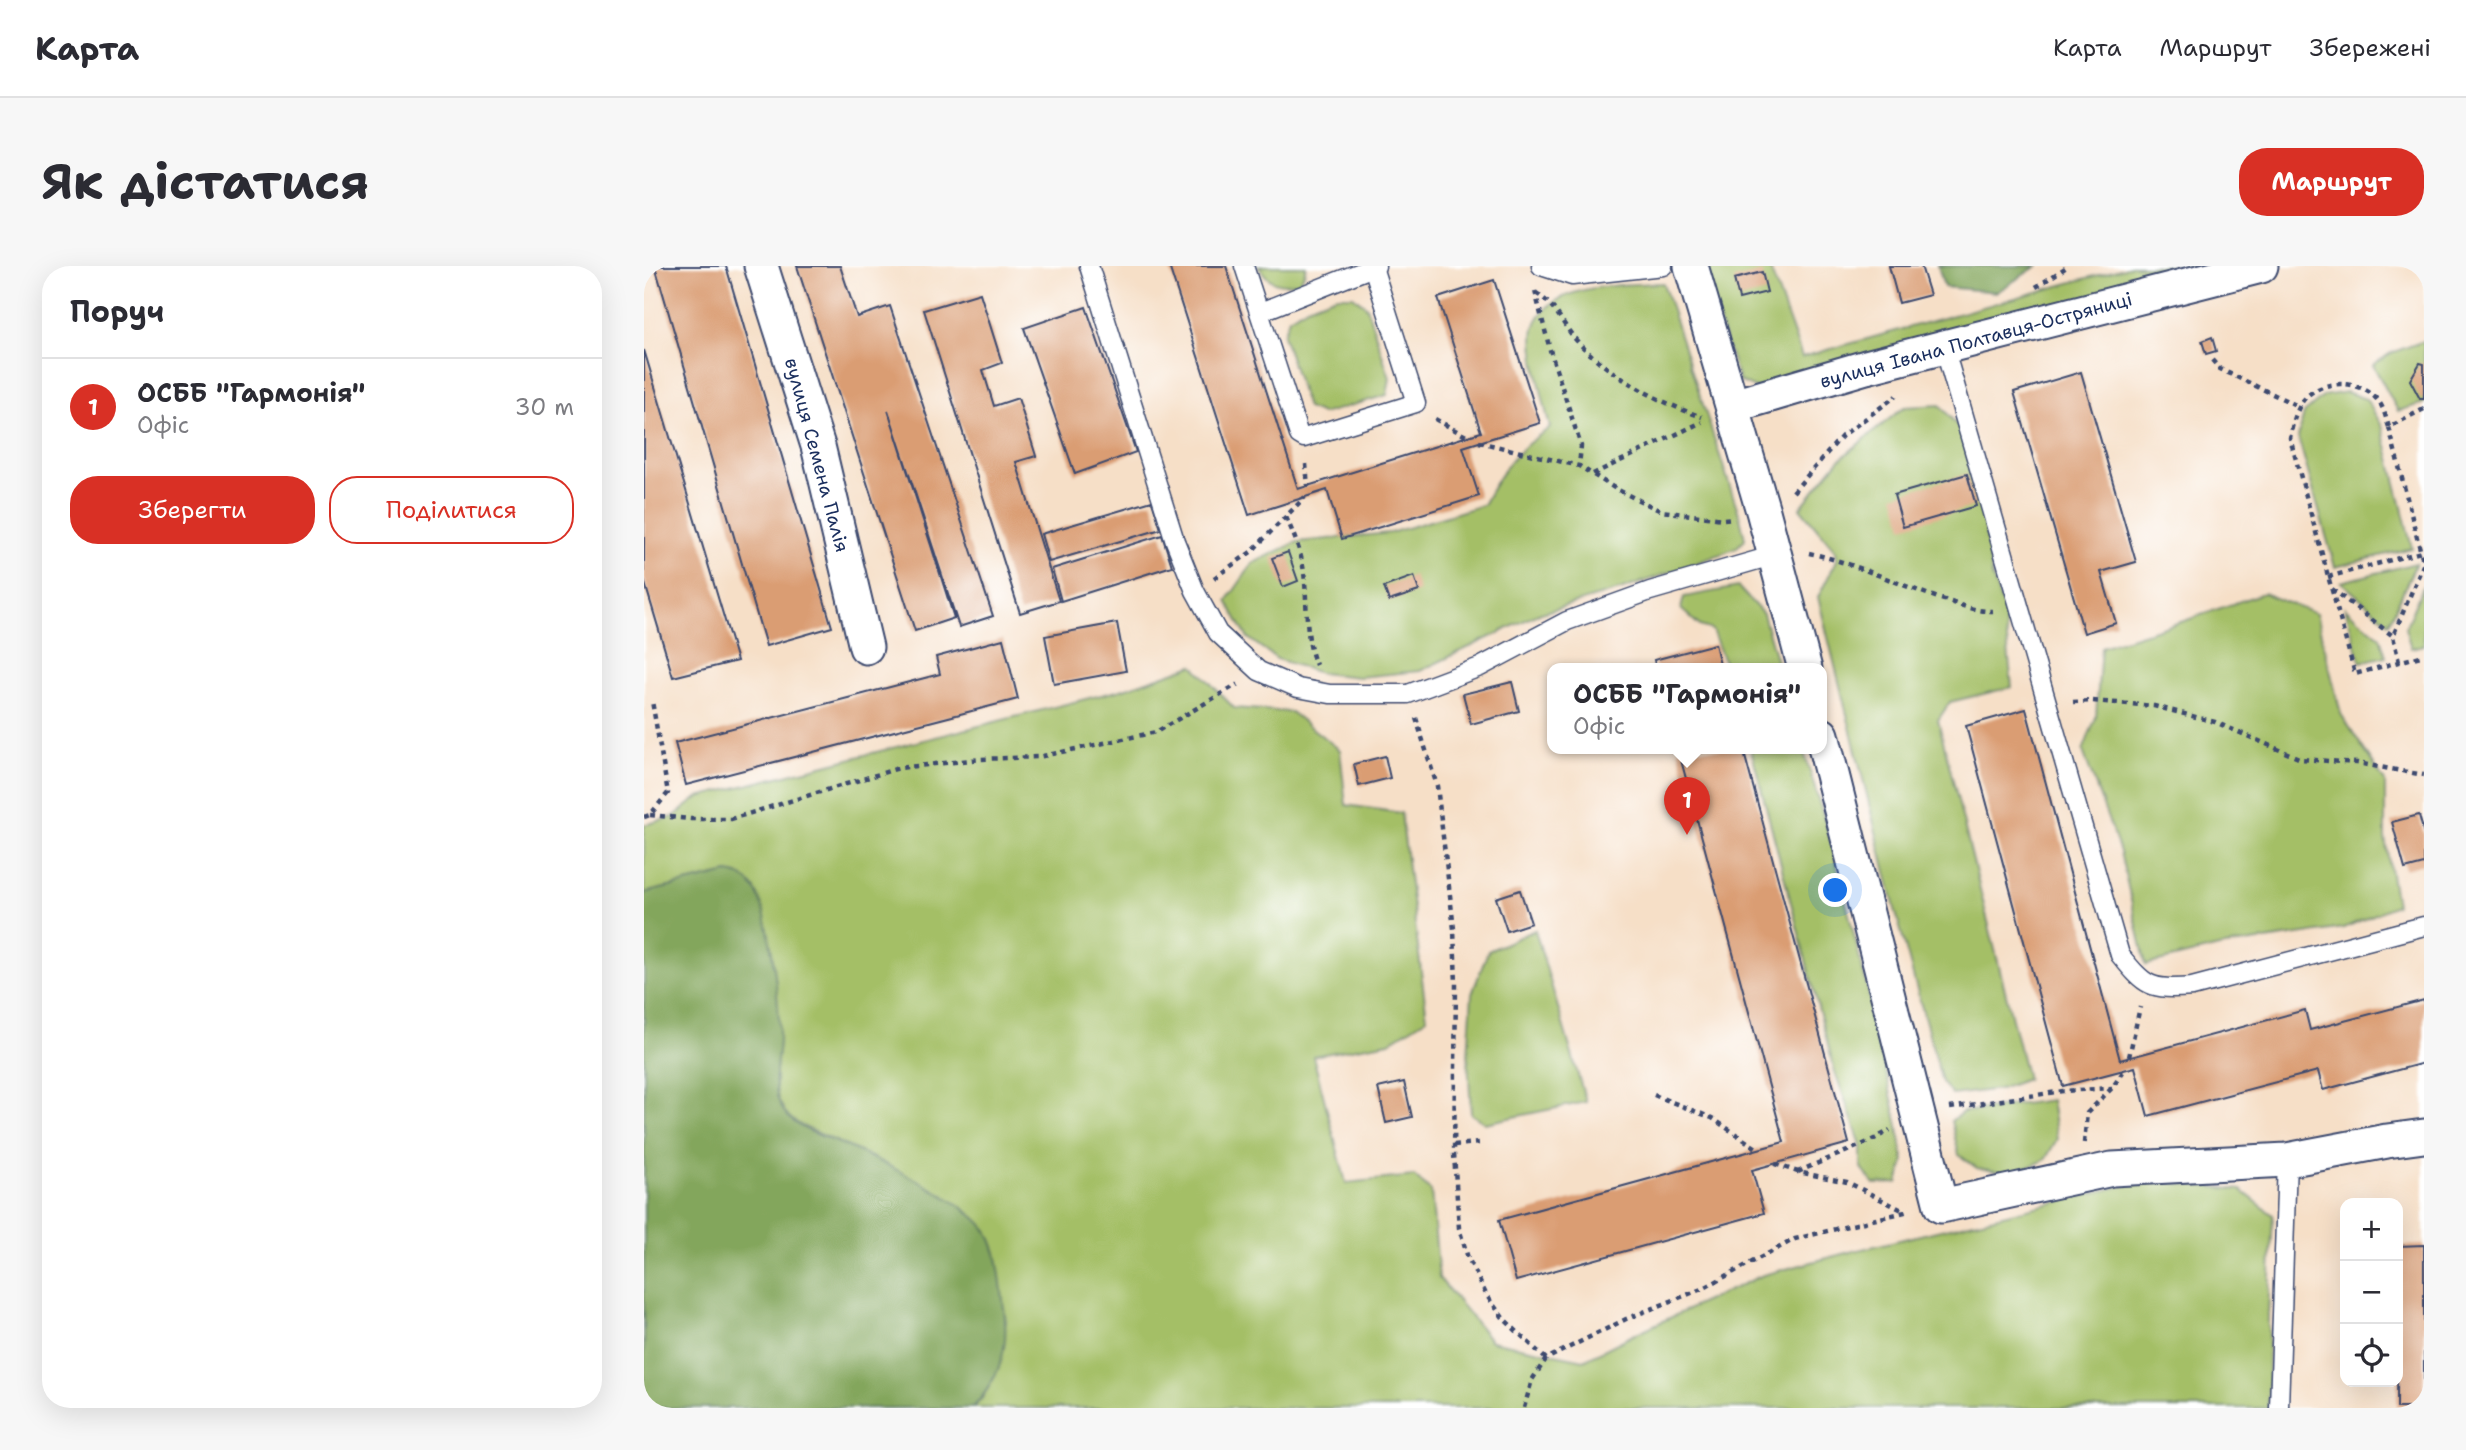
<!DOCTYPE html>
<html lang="uk">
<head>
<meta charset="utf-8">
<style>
	body { margin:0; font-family:"Shantell Sans",sans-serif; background:#f7f7f7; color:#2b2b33 }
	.controls { position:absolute; right:21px; bottom:21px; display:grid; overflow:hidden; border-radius:14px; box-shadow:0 7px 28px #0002 }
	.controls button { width:63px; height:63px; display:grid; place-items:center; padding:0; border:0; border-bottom:2px solid #e1e1e2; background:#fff; color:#2b2b33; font:35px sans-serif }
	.you { position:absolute; left:1192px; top:625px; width:24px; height:24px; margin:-18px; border:5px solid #fff; border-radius:50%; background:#1a73e8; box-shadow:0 0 0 10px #1a73e833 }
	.badge { display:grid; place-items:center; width:46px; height:46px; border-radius:50%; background:#d93025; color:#fff; font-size:23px; font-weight:700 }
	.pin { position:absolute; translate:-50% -58px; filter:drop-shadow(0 2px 4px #0008) }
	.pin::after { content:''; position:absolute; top:37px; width:24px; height:21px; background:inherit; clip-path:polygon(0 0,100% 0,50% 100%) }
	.popup { position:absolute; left:903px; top:397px; width:280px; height:91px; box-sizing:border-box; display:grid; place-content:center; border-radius:14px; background:#fff; filter:drop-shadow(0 2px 5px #0005); font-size:23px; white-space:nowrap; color:#7c7c81 }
	.popup b { font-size:26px; color:#2b2b33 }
	.popup::after { content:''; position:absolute; left:50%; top:100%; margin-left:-14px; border:14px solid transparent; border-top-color:#fff }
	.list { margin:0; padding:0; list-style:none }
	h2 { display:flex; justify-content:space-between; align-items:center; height:91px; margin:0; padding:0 28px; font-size:30px }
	h2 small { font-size:23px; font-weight:400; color:#7c7c81 }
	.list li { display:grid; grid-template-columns:46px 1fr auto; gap:21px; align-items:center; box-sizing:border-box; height:98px; padding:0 28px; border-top:2px solid #e1e1e2 }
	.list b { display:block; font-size:26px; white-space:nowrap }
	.list p { margin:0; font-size:23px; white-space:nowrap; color:#7c7c81 }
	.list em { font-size:23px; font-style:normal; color:#7c7c81 }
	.actions { display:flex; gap:14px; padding:21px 28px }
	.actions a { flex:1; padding:16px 0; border:2px solid #d93025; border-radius:28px; text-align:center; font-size:24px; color:#d93025 }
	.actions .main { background:#d93025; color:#fff }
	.icon { flex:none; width:38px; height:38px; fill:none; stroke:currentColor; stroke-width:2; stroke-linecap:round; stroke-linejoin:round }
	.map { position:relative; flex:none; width:1780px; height:1142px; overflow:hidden; border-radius:28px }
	header { display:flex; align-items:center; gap:42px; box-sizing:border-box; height:98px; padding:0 35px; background:#fff; border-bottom:2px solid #e1e1e2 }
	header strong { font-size:33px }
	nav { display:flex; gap:38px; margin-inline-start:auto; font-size:24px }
	.intro { display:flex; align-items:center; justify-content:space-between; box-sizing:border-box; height:168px; padding:0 42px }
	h1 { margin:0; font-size:49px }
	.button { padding:18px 32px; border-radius:28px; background:#d93025; color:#fff; font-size:24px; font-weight:700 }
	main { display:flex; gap:42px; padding:0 42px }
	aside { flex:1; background:#fff; border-radius:28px; box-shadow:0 7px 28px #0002 }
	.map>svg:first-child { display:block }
	.green { fill:#a4bf66; stroke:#607762; stroke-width:2 }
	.forest { fill:#83a65b; stroke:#4f6a5c; stroke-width:2 }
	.building { fill:#da9d73 }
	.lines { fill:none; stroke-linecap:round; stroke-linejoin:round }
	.service-casing { stroke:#3c496e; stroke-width:21 }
	.minor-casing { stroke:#3c496e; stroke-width:37 }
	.path { stroke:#3c496e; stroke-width:4.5; stroke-dasharray:5 5; stroke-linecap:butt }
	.service { stroke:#fff; stroke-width:18 }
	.minor { stroke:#fff; stroke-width:33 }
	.labels { text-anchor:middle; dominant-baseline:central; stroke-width:5; stroke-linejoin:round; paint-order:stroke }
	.street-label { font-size:19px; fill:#1b2f5e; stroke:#fff }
</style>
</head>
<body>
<header>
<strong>Карта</strong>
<nav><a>Карта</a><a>Маршрут</a><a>Збережені</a></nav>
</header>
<div class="intro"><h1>Як дістатися</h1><a class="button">Маршрут</a></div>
<main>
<aside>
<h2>Поруч<small></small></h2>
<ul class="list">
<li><span class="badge">1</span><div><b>ОСББ &quot;Гармонія&quot;</b><p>Офіс</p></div><em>30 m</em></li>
</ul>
<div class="actions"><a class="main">Зберегти</a><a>Поділитися</a></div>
</aside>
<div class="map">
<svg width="1780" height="1142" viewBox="0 0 1780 1142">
	<rect width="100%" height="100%" fill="#fff"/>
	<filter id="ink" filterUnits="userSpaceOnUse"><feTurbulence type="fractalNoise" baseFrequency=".0143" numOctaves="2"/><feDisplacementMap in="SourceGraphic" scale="14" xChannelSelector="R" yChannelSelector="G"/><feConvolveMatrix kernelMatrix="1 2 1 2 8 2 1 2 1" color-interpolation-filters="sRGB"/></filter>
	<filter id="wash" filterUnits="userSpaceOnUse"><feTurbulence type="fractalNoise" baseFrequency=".00686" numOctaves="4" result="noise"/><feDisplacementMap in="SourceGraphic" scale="28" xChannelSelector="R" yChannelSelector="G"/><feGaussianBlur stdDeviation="1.57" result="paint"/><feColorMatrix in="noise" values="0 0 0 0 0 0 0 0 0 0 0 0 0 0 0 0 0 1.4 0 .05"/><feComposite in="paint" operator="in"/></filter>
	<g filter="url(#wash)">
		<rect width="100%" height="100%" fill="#f6dfc7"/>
		<g class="green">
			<path d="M 614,0 L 662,0 L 660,8 L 655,16 C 635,21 625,17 614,0 Z"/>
			<polygon points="1057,0 1125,0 1158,91 1487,0 1581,0 1113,123 1095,115"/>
			<path d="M 1019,17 L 1096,251 L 1101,273 L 1091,283 L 979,323 L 894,348 L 776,405 L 715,411 L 676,407 L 633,393 L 603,371 L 583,335 L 609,297 L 653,276 L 746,267 L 839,239 C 857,204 872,183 906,162 C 901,140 885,82 890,62 C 903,16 981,19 1019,17 Z"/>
			<polygon points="692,30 709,30 722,40 746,112 743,129 678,148 663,142 639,69 645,52 663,41"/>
			<polygon points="1780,75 1780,137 1754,145 1729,99 1747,87"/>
			<polygon points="1702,126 1722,133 1738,160 1768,282 1691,301 1654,171 1660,147 1680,130"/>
			<polygon points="1296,139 1316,163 1337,235 1348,310 1360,345 1368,421 1306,436 1294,454 1383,813 1356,823 1308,829 1298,816 1251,643 1174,331 1193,294 1192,285 1156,242 1195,194 1260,141"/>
			<polygon points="1772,297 1745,357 1697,316"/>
			<polygon points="1779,320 1780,379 1767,382 1761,362"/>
			<polygon points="1094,321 1119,348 1135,403 1083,403 1068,364 1056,360 1037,343 1040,331"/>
			<polygon points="1619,327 1672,348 1697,448 1741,516 1741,572 1752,639 1700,662 1575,681 1502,699 1476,586 1439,485 1452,451 1457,381 1543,354"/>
			<polygon points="1701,342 1736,371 1742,390 1717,396"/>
			<polygon points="549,399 590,442 647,446 696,484 702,539 757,547 783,752 745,776 669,790 702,917 770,910 787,925 795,1012 847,1075 940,1094 995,1066 1119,1009 1202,987 1503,914 1597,924 1629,949 1624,1049 1624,1142 329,1142 340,1130 362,1056 352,986 343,964 300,930 229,892 158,860 143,850 133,832 131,813 135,773 111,623 98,610 84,607 0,627 0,559 29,551 55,531 477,424"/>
			<polygon points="1107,483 1159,483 1186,572 1223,721 1254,860 1260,896 1254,917 1230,918 1217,902 1217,879 1191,806"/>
			<polygon points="891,664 942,836 841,857 827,848 824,791 828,728 844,685"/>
			<polygon points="1407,834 1413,873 1401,894 1369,908 1333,902 1315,889 1307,855 1319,846"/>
		</g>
		<g class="forest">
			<polygon points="1294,0 1393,0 1353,26 1300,21"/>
			<path d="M 84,607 C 96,609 103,612 110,622 C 127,646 136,743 135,774 C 134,799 124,829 144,850 C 157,865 182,871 200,879 C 233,894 329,937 344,967 C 355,988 356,1011 359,1034 C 366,1079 359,1108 329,1142 L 0,1142 L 0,627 Z"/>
		</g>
		<g id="blocks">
			<g class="building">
				<polygon points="11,0 82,0 188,361 122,380"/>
				<polygon points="153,0 196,0 213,51 246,40 349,350 315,361 244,144 310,352 271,365"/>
				<polygon points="525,0 582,0 654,223 837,166 794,32 850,14 896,157 819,181 835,230 698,273 683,224 605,249"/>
				<polygon points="1245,0 1277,0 1286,29 1255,37"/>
				<polygon points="1118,6 1123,26 1095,33 1090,13"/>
				<polygon points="336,27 358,97 339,104 350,140 374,132 392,190 372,196 415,335 376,347 280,44"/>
				<polygon points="442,41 492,186 431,208 380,62"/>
				<polygon points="1568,71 1572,85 1562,88 1558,75"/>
				<polygon points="0,84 93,395 29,411 0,314"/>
				<polygon points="1776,97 1780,98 1780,133 1776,133 1766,114"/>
				<polygon points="1437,106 1492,296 1457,306 1472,357 1440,367 1370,126"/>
				<polygon points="1323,208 1332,240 1259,261 1250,229"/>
				<polygon points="508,235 517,263 405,296 397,268"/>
				<polygon points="518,269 528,300 417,335 408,303"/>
				<polygon points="644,286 654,315 639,321 628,292"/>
				<polygon points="770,310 775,325 745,335 740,321"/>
				<polygon points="473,357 482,405 410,418 401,370"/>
				<polygon points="359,373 374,433 42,519 31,477 296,408 292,391"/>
				<polygon points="1071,378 1077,403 1012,403 1010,394"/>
				<polygon points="868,416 875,445 827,458 819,428"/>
				<polygon points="1382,443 1476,794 1661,744 1666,764 1780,734 1780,797 1679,824 1674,805 1504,850 1491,801 1419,820 1322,460"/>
				<polygon points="1034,483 1099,483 1205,877 1108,904 1120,947 872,1015 855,954 1140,876"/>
				<polygon points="741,490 746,512 715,520 710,498"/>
				<polygon points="1775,549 1780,568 1780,598 1761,603 1748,556"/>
				<polygon points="876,624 887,657 863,665 852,632"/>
				<polygon points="760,816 768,851 742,857 734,822"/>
				<polygon points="1780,979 1780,1142 1753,1142 1754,980"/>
			</g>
		</g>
	</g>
	<g filter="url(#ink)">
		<use href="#blocks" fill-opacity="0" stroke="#3c496e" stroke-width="2"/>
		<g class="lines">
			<defs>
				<g id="service">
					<polyline points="445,0 531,275 551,325 574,367 615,405 654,422 686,428 764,428 836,401 923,355 1006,325 1131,289"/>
					<polyline points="600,0 655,169 660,172 772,137 729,1"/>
					<polyline points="897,0 928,10 1019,0"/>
					<polyline points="616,46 732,0"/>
					<path d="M 1300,81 L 1476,689 C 1502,721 1506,724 1548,721 L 1780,660"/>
					<polyline points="1635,1142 1643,894"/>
				</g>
				<g id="minor">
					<polyline points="117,0 174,180 222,381"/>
					<polyline points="1047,0 1119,245 1161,403"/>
					<polyline points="1089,140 1222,101 1617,0"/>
					<polyline points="1178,469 1297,940 1468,903 1643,894 1743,875 1780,870"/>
				</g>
			</defs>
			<use href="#service" class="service-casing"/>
			<use href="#minor" class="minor-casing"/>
			<g class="path">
				<polyline points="1392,21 1424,0"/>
				<polyline points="891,25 906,84 937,180 935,200"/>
				<path d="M 892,27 C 915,42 917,58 934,76 C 966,110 1014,136 1058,151"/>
				<polyline points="1568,94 1576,103 1656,141"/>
				<polyline points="1780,143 1745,161 1780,299"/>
				<polyline points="791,153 822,170"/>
				<path d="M 1745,161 C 1742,153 1740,142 1735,136 C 1718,112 1675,112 1658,136 C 1651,147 1648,160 1646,172 L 1711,408 L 1780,389"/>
				<polyline points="835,176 935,200 972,223 1017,245 1079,253 1089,252"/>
				<polyline points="662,198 664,221"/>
				<polyline points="949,208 1058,156"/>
				<polyline points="1149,226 1198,170 1252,130"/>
				<path d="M 642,251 C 650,269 658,288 660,307 C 664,337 660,371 672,399"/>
				<path d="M 1165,287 C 1211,297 1253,318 1297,333 C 1315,338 1331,346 1349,345"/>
				<polyline points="1684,311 1777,286"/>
				<polyline points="570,312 607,286 661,231"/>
				<polyline points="1688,323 1749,370"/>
				<polyline points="1755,396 1749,370 1779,299"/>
				<polyline points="1429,436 1448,435 1510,440 1571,456 1657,493 1713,497 1780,509"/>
				<polyline points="772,452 793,520 810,663 812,719 810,888 815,962 824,992 843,1030 860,1053 902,1093"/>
				<polyline points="6,549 47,553 87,553 255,502 337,493 394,491 512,466 594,418"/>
				<polyline points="0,551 6,549 24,527 8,435"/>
				<polyline points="1485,791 1496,741"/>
				<polyline points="1010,829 1068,852 1114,883"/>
				<polyline points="1306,842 1419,825 1468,822"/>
				<polyline points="1440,877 1443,847 1468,822 1481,803"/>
				<polyline points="810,879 836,877"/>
				<polyline points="1131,898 1154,906 1203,916 1260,945"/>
				<path d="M 1154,906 C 1183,892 1219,881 1246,864"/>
				<polyline points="880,1142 888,1114 902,1093 982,1053 1060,1022 1151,973 1265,945"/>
			</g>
			<use href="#service" class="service"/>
			<use href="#minor" class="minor"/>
		</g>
	</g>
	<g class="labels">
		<g class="street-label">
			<text transform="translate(1332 74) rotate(-15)">вулиця Івана Полтавця-Остряниці</text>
			<text transform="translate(173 189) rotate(75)">вулиця Семена Палія</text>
		</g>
	</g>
</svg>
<div class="controls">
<button>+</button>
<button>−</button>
<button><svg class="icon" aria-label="locate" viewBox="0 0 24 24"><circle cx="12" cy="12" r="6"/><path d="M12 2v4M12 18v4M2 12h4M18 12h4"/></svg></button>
</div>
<div class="you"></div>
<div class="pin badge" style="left:1043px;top:569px">1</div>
<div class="popup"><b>ОСББ &quot;Гармонія&quot;</b>Офіс</div>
</div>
</main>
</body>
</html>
